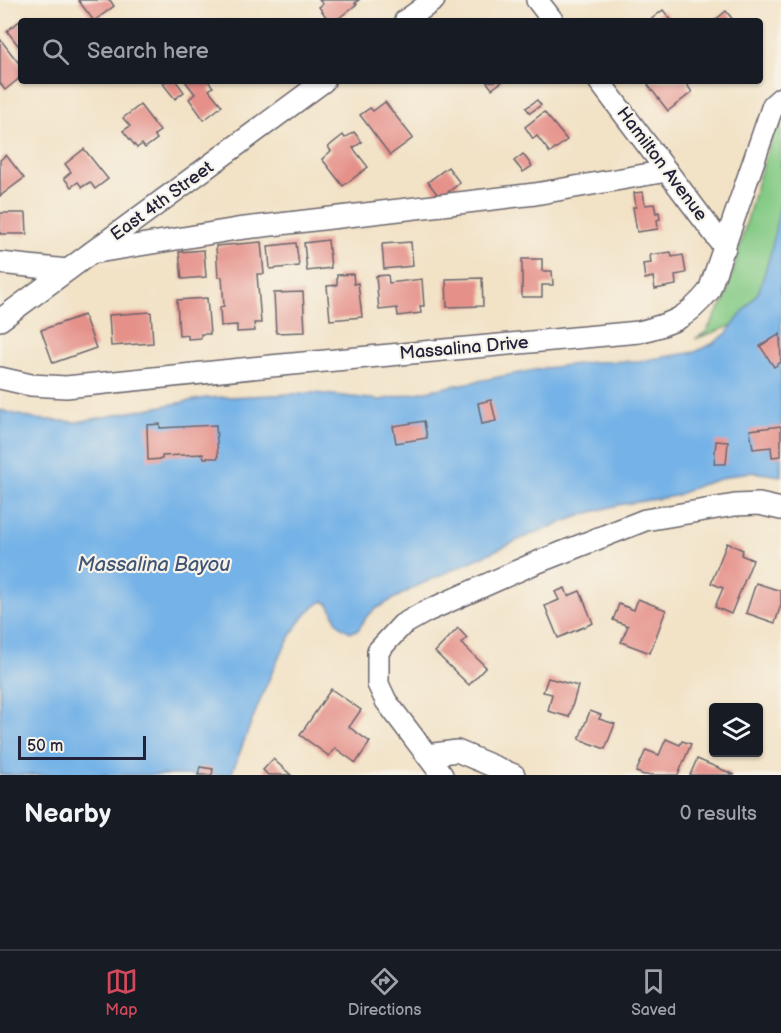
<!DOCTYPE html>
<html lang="en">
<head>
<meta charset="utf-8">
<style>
	body { margin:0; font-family:"Balsamiq Sans",sans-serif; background:#20242c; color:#f1f3f6 }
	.controls { position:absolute; right:18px; bottom:18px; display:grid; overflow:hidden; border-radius:6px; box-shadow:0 2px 4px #0004 }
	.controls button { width:54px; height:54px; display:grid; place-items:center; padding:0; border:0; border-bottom:2px solid #363941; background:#171b24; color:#f1f3f6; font:30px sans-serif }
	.scale { position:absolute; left:18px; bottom:15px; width:128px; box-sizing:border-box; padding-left:6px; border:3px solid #22223b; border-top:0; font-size:16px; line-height:21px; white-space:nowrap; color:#22223b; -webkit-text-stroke:4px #f7f3e8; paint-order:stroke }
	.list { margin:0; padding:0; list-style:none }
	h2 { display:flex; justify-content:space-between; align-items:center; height:78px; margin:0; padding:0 24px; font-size:26px }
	h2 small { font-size:20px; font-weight:400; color:#9ea1a6 }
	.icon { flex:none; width:33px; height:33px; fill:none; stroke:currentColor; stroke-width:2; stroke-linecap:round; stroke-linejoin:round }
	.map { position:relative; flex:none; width:781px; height:775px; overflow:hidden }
	.search { position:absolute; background:#171b24; box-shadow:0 2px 4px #0004; left:18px; right:18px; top:18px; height:66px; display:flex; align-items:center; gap:15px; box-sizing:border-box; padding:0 21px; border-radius:6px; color:#9ea1a6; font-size:22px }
	.sheet { height:174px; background:#171b24 }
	nav { display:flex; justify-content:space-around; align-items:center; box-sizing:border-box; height:84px; border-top:2px solid #363941; background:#171b24; font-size:16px; color:#9ea1a6 }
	nav a { display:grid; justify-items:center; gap:3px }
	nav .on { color:#d1495b }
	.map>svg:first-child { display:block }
	.green { fill:#84ca85; stroke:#537660; stroke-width:1.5 }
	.water { fill:#75b2e7; stroke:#4c6a91; stroke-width:1.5 }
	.building { fill:#e5918a }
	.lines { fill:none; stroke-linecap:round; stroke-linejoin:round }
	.minor-casing { stroke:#6b656c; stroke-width:24 }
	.minor { stroke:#fff; stroke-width:21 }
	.labels { text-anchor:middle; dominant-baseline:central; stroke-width:4.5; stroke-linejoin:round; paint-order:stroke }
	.street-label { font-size:18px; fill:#22223b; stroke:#f7f3e8 }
	.water-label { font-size:20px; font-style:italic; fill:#3f5477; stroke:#f7f3e8 }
</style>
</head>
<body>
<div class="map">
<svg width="781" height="775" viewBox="0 0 781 775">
	<rect width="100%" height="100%" fill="#f7f3e8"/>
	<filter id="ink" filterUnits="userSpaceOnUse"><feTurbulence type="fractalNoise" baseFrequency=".0167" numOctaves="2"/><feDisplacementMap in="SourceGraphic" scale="12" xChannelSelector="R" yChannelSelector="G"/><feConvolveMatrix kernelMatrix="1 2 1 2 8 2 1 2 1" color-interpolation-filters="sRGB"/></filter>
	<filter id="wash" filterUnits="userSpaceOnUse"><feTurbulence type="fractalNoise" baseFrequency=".008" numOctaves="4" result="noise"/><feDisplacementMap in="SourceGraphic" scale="24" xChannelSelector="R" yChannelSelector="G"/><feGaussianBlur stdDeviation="1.35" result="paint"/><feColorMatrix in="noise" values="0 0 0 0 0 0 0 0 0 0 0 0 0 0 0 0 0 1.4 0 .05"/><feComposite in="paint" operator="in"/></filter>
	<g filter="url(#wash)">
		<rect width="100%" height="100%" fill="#f2e2c6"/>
		<polygon class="green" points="781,110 781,295 750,319 695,339 706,332 726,298 758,180"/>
		<path class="water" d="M 781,199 L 781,476 L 751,472 L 737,474 L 700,485 L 675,496 L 618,505 L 585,514 L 532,534 L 417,586 L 377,608 L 367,616 L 358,630 L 351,632 C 328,623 339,610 324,601 C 287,612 246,739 231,775 L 0,775 L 0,410 L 34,419 L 77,422 L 206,398 L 315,393 L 380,400 L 545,368 L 593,362 L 640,361 L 695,352 L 712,344 L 727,333 L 759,291 L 771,252 Z"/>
		<g id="blocks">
			<g class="building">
				<polygon points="78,0 110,0 114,6 94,21"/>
				<polygon points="319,0 359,0 355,3 357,4 335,21 329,21 319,7 323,4"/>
				<polygon points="663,10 672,21 649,21"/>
				<polygon points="726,11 734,21 714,21"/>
				<polygon points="26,16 30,21 21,21 21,49 7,31"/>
				<polygon points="0,39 21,66 21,77 5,90 0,83"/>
				<polygon points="167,81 176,81 184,92 175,99 163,84"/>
				<polygon points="185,81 208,81 213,87 209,90 222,106 204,120 189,99 195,94"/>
				<polygon points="486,81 503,81 492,89"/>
				<polygon points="654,81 692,81 687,85 692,92 668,111 648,85"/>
				<polygon points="537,100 541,105 530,113 526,108"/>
				<polygon points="385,102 413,138 390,155 360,115 370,108 373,111"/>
				<polygon points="140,105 160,131 154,135 157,139 145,148 142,144 137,148 123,131 130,126 123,118"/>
				<polygon points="544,112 567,140 550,153 537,136 533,139 525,127"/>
				<polygon points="354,132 362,142 353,148 368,167 343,186 322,159 331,151 328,147 343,135 345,138"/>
				<polygon points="84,149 108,179 95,189 90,182 82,187 78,182 71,187 64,178 71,172 65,164"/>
				<polygon points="523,154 532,166 523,172 514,161"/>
				<polygon points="6,155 24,178 0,196 0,160"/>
				<polygon points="448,167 460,183 440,198 428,182"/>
				<polygon points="643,192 645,205 654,204 656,213 659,212 660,219 657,220 658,229 637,232 633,207 636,207 634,193"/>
				<polygon points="0,213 26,213 27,234 0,234"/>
				<polygon points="328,240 331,268 307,271 304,243"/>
				<polygon points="261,242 264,274 257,274 261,323 254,323 255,331 237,332 237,325 221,326 220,307 224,306 222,277 218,277 216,246"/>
				<polygon points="411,242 413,266 384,269 382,244"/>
				<polygon points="296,243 299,266 270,269 268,246"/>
				<polygon points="204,250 206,277 182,279 179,252"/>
				<polygon points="671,252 672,257 683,255 686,273 675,275 676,285 655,289 653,277 645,279 643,264 651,263 650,255"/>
				<polygon points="522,259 542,259 542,271 552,271 553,285 542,285 542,297 522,297"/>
				<polygon points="353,274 354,284 358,283 362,317 330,320 327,286 337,285 337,275"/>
				<polygon points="388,275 389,283 422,279 424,306 420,306 421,313 398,316 397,308 379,310 376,276"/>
				<polygon points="482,278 483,306 447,307 446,279"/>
				<polygon points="303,292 305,332 276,333 274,293"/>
				<polygon points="207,298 210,334 201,334 201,338 188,339 188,335 179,336 177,300"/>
				<polygon points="151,312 153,343 111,346 109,315"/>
				<polygon points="84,315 96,348 53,363 41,330"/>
				<polygon points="780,334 781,362 774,367 760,346"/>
				<polygon points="491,400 496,421 482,424 478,403"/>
				<polygon points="424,421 427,438 396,443 393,426"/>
				<polygon points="160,424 160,428 216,425 218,458 204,458 203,454 162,456 162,459 148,460 147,425"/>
				<polygon points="781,426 781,456 772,457 771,447 753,449 750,430"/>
				<polygon points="716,441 728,442 726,464 714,464"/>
				<polygon points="727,543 743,550 741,555 753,560 731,614 715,607 723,588 711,583"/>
				<polygon points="756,583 781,591 781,605 775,623 746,613"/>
				<polygon points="565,588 568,596 580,591 593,623 558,638 545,606 559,600 555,592"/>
				<polygon points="638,599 666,610 650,653 621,642 628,626 613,620 619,604 634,610"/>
				<polygon points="458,628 467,638 461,643 486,667 469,685 435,652"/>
				<polygon points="548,678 578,686 569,717 548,711 552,694 543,692"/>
				<polygon points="331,689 361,710 349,727 370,742 356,763 335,748 329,756 300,735"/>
				<polygon points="590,711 601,715 599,719 615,724 605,749 579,739"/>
				<polygon points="666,739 680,745 682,741 691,744 678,775 644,775 636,772 646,750 659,755"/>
				<polygon points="273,759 291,775 268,775 263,770"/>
				<polygon points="697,759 735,775 690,775"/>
				<polygon points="200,767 213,769 212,775 198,775"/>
			</g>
		</g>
	</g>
	<g filter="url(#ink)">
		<use href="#blocks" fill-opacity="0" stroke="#6b656c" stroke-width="1.5"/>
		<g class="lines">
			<defs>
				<g id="minor">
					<polyline points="537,0 553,21"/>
					<polyline points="405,21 434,0"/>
					<polyline points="599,81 725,248"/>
					<polyline points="91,253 237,229 535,194 667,171"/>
					<polyline points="0,263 67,270"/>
					<polyline points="0,320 324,81"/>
					<path d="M 0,378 L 31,385 L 66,387 L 271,366 L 639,332 C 673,323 686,319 709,291 L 773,105 L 781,98"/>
					<polyline points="427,755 457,751 514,775"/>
					<polyline points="442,775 386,701 378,684 378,651 402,625 425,612 533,564 645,520 735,505 759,504 781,509"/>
				</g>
			</defs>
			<use href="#minor" class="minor-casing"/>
			<use href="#minor" class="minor"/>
		</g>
	</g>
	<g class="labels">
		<g class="street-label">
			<text transform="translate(662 164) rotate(53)">Hamilton Avenue</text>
			<text transform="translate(162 201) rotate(-36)">East 4th Street</text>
			<text transform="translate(464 348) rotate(-5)">Massalina Drive</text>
		</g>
		<g class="water-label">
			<text x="154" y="565">Massalina Bayou</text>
		</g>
	</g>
</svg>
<div class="controls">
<button><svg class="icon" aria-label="layers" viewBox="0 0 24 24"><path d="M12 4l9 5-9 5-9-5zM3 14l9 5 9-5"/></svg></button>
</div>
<div class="scale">50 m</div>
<div class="search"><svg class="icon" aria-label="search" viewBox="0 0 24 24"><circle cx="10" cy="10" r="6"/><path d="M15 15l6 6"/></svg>Search here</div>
</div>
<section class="sheet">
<h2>Nearby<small>0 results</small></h2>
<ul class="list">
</ul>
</section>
<nav>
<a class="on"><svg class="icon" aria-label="map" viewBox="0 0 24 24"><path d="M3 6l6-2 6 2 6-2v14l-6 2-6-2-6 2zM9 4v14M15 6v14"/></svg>Map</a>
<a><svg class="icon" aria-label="directions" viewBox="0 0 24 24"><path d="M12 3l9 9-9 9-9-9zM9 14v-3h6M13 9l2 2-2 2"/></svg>Directions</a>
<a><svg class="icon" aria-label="saved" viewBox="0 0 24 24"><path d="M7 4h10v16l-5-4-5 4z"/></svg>Saved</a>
</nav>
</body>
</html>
